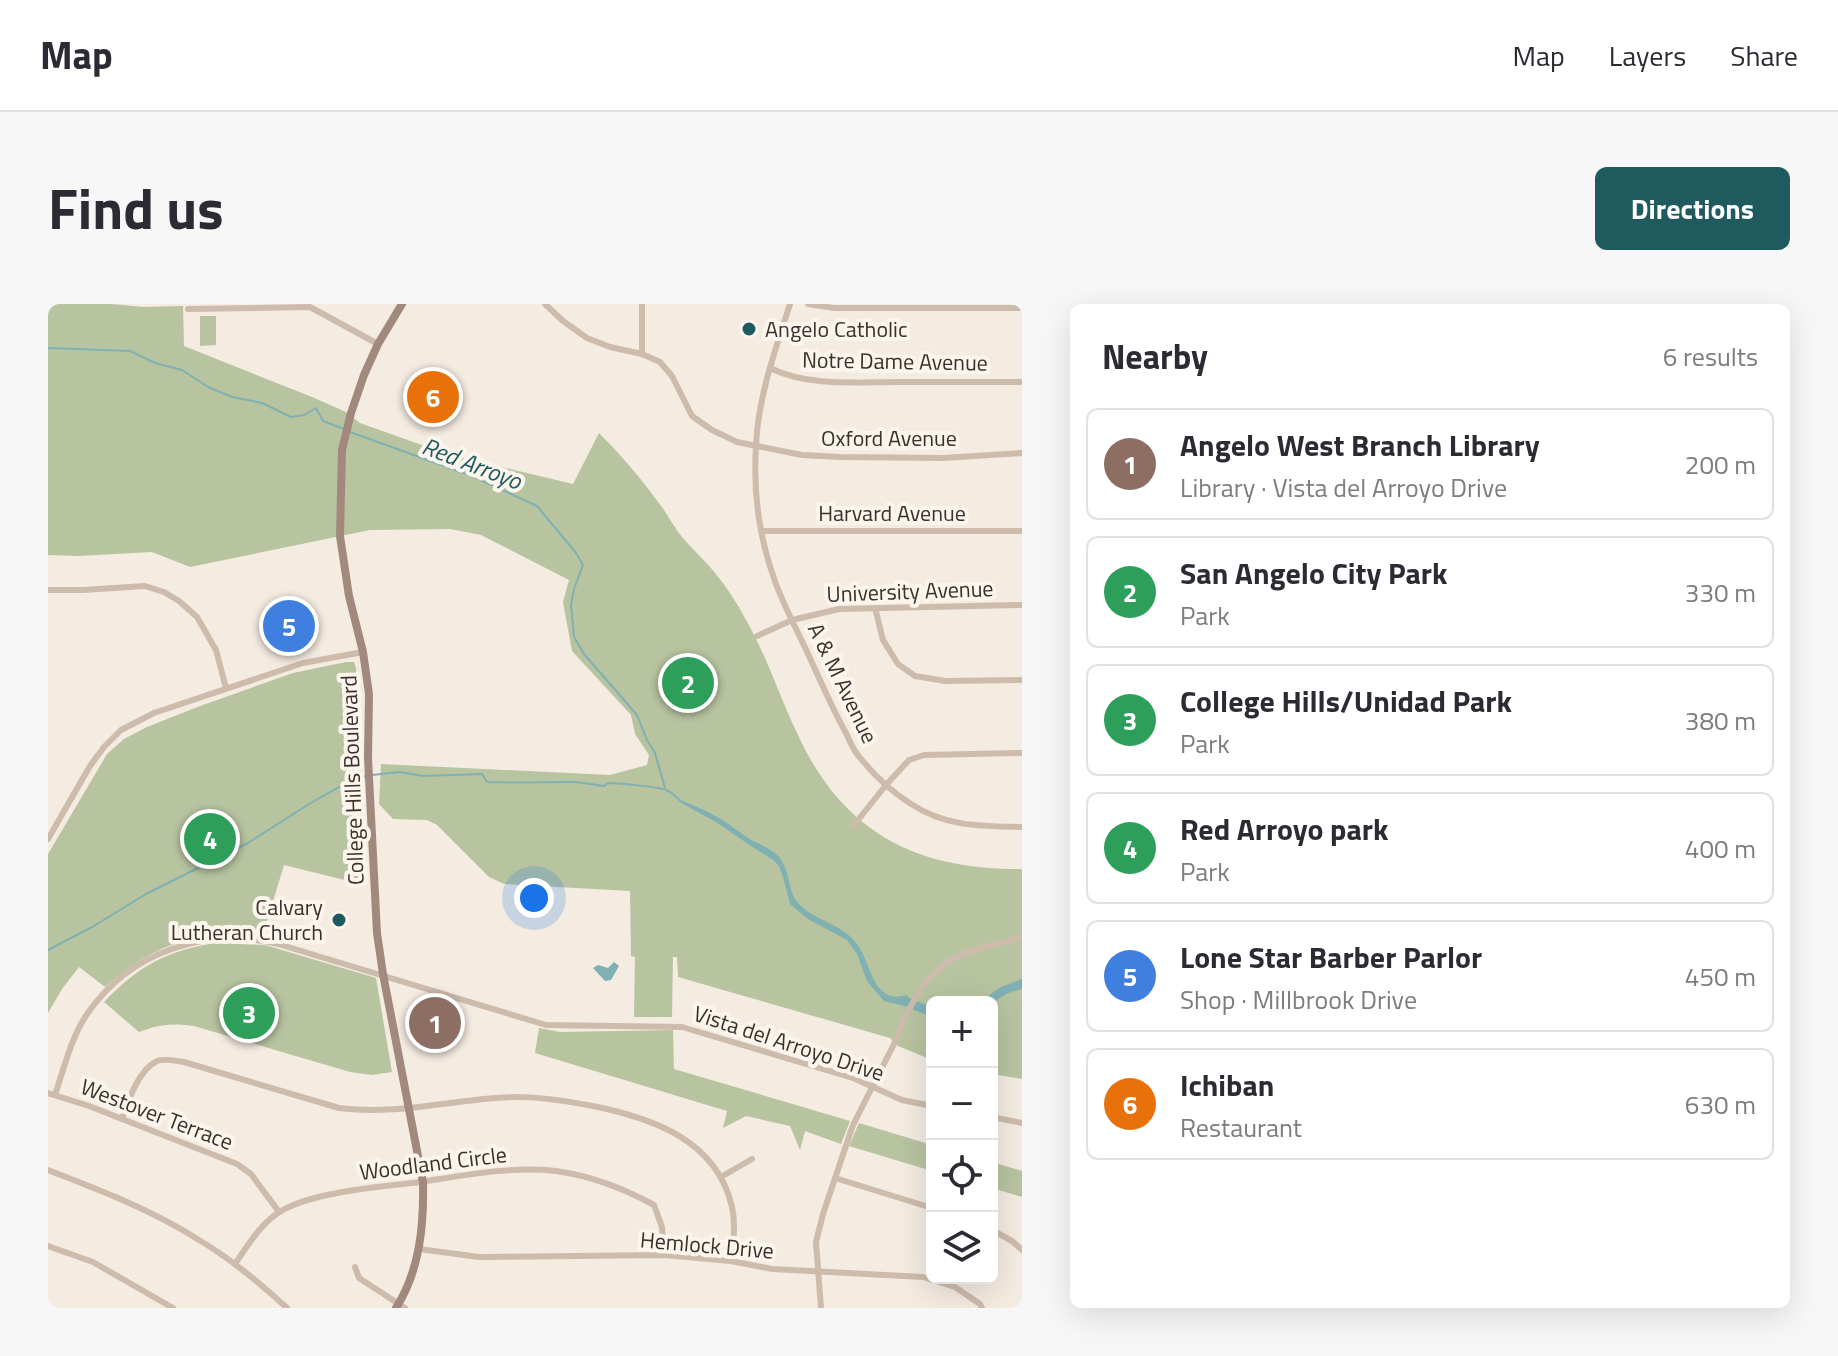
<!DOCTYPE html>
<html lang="en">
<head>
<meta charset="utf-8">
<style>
	body { margin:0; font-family:"Titillium Web",sans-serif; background:#f7f7f7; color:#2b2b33 }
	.controls { position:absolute; right:24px; bottom:24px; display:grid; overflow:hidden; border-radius:12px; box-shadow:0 8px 32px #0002 }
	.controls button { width:72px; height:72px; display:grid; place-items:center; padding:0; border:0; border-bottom:2px solid #e1e1e2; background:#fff; color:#2b2b33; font:40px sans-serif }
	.you { position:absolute; left:486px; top:594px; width:28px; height:28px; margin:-20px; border:6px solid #fff; border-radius:50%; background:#1a73e8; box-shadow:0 0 0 12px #1a73e833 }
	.badge { display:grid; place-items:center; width:52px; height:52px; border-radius:50%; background:#1f5a5e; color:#fff; font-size:26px; font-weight:700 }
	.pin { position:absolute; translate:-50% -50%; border:4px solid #fff; box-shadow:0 2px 8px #0006 }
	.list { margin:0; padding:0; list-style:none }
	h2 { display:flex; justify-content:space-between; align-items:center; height:104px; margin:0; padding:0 32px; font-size:34px }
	h2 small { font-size:26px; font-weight:400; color:#7c7c81 }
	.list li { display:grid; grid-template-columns:52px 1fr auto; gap:24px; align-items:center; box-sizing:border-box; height:112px; margin:0 16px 16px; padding:0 16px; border:2px solid #e1e1e2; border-radius:12px }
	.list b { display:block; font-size:30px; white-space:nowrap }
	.list p { margin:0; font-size:26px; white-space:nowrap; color:#7c7c81 }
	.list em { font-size:26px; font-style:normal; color:#7c7c81 }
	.icon { flex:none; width:44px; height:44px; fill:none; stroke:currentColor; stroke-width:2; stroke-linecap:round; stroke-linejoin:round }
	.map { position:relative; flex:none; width:974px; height:1004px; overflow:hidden; border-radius:12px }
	header { display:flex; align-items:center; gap:48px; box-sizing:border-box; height:112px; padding:0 40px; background:#fff; border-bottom:2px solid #e1e1e2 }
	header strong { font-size:38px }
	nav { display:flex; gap:44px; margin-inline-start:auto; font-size:28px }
	.intro { display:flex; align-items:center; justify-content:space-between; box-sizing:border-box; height:192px; padding:0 48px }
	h1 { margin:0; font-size:56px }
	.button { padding:20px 36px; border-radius:12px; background:#1f5a5e; color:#fff; font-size:28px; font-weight:700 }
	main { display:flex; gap:48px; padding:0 48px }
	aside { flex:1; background:#fff; border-radius:12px; box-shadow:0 8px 32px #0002 }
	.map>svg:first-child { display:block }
	.green { fill:#b8c4a0 }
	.water { fill:#7fb0b2 }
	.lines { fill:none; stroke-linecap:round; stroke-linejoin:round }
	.stream { stroke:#7fb0b2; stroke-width:2 }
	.street { stroke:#cdbbac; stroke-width:6 }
	.secondary { stroke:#a18a7d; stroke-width:8 }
	.poi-dot { fill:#1f5a5e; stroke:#fbf5ee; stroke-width:3 }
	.labels { text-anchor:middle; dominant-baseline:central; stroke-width:8; stroke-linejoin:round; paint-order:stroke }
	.poi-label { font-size:22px; fill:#3b302b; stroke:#fbf5ee; text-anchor:start }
	.street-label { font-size:22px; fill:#3b302b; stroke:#fbf5ee }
	.water-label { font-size:24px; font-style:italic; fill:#1f5a5e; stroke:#fbf5ee }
</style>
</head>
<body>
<header>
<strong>Map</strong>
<nav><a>Map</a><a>Layers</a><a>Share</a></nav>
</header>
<div class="intro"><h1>Find us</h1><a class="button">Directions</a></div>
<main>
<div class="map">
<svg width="974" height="1004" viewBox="0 0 974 1004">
	<rect width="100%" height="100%" fill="#f4ebe1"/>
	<g class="green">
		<path d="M 0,0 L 63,0 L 96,3 L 135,2 L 136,42 L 264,93 L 298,108 L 312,119 L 399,150 L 525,180 L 551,129 C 573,151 592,173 610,198 C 619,209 625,222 634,233 C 646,247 660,259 671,274 C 683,289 694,308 703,325 C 721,359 733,396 750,431 C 795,529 869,566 974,565 L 974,775 L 944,770 L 944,698 L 884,698 L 884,756 L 850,742 L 842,734 L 630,673 L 629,653 L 625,653 L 624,713 L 586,713 L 587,653 L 583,652 L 582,587 L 456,580 L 441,573 L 389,521 L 379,516 L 345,515 L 331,500 L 333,460 L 562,471 L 599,461 L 601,451 L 587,430 L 583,411 L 524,347 L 515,298 L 521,276 L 433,231 L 402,225 L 322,226 L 142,263 L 104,248 L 30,252 L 0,251 Z"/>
		<polygon points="152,12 168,12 168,41 152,42"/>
		<path d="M 298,358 L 306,358 L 308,364 L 317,581 L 236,561 L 215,630 C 152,623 104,642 57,683 L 31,663 L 14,685 L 0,709 L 0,550 L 59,450 L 76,435 L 99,423 L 152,402 L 245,369 Z"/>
		<path d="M 168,639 L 217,641 L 328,674 L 344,768 L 324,771 L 302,768 L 146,722 C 126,719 111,720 91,728 L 56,698 C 91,662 117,647 168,639 Z"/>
		<polygon points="491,724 512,728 625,726 626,765 802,817 793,840 757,827 752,846 742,822 698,812 675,824 679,807 487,749"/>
		<polygon points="811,819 884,841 884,867 801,842"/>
		<polygon points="944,858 974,867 974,893 944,884"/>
	</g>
	<g class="water">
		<path d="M 630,495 C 645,501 660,507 674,516 C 683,521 691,528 700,534 C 710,540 723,544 731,553 C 742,566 740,587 749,598 C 766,617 795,620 809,640 C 824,660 824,701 859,691 L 861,694 L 884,703 L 884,713 L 856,702 L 836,697 L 819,677 L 809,650 L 799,636 L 760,615 L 742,600 L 735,573 L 731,562 L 725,556 L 703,542 L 668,518 L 635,500 Z"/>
		<polygon points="566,658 571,662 563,676 557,677 545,664 550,661 560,664"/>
		<polygon points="974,675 974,685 960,689 944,699 944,698 931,698 953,683"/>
	</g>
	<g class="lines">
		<g class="stream">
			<polyline points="0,44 82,47 107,59 134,66 160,83 184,93 214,99 243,113 256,111 268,104 275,117 296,125"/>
			<polyline points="302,128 424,172 489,202 528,249 535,261 526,285 523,301 526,333 536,350 589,411 599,436 607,449 617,484"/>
			<path d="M 324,471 L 352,468 L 375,472 L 434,470 L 439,478 C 468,479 496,478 524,478 C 534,478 546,481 556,482 L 560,479 C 568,479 613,483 618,486 C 624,488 629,494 634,498"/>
			<polyline points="0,646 46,622 98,590 200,539 261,500 307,474 318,472"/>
		</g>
		<g class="street">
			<polyline points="497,0 515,17 539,34 562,43 594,50 612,58 624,72 644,112 664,126 689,138 754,151 791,153 895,154 974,149"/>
			<path d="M 742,0 C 727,47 710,93 708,142 C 705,188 712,237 728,280 C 737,304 750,328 761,352 C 773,378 784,404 798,429 C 802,438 806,448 813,455 C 827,472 844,488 863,500 C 898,523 933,522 974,523"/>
			<polyline points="760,0 786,4 974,4"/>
			<polyline points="140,5 262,3 330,40"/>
			<polyline points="594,50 594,0"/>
			<path d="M 722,64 C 761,83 808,78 850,78 C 891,78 933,78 974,78"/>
			<polyline points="713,227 974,227"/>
			<polyline points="0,286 35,286 97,282 116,288 131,297 149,313 168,346 178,384"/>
			<polyline points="827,304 835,336 850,360 867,372 897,377 974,376"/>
			<polyline points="709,332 744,316 791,305 974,301"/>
			<polyline points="806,521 838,481 861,456 876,451 974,449"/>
			<polyline points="0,535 42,462 56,443 73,426 106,409 255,359 315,348"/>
			<polyline points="0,789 41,802 189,860 203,870 231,908"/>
			<path d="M 7,791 C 16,764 23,734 39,710 C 83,647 157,623 230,640 L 498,721 L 634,723 L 805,774 L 854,796 L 884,802"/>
			<polyline points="944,813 974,819"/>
			<path d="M 74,815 C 80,798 90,766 109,757 C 116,754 128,757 136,758 L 291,804 C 345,811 395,798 448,794 C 481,791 513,796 545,802 C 604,814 669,836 684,903 C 688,920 685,940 683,957"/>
			<path d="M 0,866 C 52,886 104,906 151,936 C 183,955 212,979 239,1004"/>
			<polyline points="673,873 704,855"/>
			<polyline points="787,874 884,904"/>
			<polyline points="944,926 964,937 974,946"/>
			<polyline points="0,942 45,958 125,1004"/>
			<polyline points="371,945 431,953 616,951 683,957 724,965 875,973 907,983 932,1000 934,1004"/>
			<path d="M 187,960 C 200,941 214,917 235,906 C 269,887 334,883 373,878 C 418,871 463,862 508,867 C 544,872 575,884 606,901 L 614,923 L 616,951"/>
			<polyline points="307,963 311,974 357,1004"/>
			<polyline points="773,1004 768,938 775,910 805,821 846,740 860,707 877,678 901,657 919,648 974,633"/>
		</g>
		<path class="secondary" d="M 348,1004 C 372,966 376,921 375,878 L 335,670 L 329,629 L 320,454 L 321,390 L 315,348 L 301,292 L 292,232 L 294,146 L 303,109 L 316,71 L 330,40 L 354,0"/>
	</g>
	<g class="poi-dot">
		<circle cx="701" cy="25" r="8"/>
		<circle cx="291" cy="616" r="8"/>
	</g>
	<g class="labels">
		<g class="poi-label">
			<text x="717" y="25">Angelo Catholic</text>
			<text x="275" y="603" text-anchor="end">Calvary<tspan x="275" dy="25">Lutheran Church</tspan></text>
		</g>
		<g class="street-label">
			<text transform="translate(847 57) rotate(1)">Notre Dame Avenue</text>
			<text x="841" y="134">Oxford Avenue</text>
			<text x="844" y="209">Harvard Avenue</text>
			<text transform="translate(862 287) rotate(-2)">University Avenue</text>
			<text transform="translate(795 379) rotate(64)">A &amp; M Avenue</text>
			<text transform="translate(304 476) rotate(-92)">College Hills Boulevard</text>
			<text transform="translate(741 739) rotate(18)">Vista del Arroyo Drive</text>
			<text transform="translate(109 810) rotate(21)">Westover Terrace</text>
			<text transform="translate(385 859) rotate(-7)">Woodland Circle</text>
			<text transform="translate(659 941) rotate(5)">Hemlock Drive</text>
		</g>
		<g class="water-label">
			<text transform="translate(424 159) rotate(21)">Red Arroyo</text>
		</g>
	</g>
</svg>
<div class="controls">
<button>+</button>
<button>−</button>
<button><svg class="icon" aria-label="locate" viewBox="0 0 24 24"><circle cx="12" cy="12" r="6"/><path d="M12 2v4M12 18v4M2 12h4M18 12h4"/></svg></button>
<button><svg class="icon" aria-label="layers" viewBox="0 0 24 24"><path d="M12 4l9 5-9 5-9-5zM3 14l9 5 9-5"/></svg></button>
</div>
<div class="you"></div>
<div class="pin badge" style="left:387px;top:719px;background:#8d6e63">1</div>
<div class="pin badge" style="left:640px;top:379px;background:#2e9e5b">2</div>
<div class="pin badge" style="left:201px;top:709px;background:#2e9e5b">3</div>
<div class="pin badge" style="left:162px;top:535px;background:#2e9e5b">4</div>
<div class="pin badge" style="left:241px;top:322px;background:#3f7fe0">5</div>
<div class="pin badge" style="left:385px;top:93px;background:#e8710a">6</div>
</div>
<aside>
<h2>Nearby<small>6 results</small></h2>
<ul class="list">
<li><span class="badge" style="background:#8d6e63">1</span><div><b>Angelo West Branch Library</b><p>Library · Vista del Arroyo Drive</p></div><em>200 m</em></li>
<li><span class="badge" style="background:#2e9e5b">2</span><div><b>San Angelo City Park</b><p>Park</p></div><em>330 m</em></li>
<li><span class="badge" style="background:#2e9e5b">3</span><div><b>College Hills/Unidad Park</b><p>Park</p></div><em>380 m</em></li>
<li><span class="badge" style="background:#2e9e5b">4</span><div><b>Red Arroyo park</b><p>Park</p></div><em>400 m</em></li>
<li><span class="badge" style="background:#3f7fe0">5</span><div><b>Lone Star Barber Parlor</b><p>Shop · Millbrook Drive</p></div><em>450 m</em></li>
<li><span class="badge" style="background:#e8710a">6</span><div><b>Ichiban</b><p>Restaurant</p></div><em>630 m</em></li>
</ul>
</aside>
</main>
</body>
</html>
